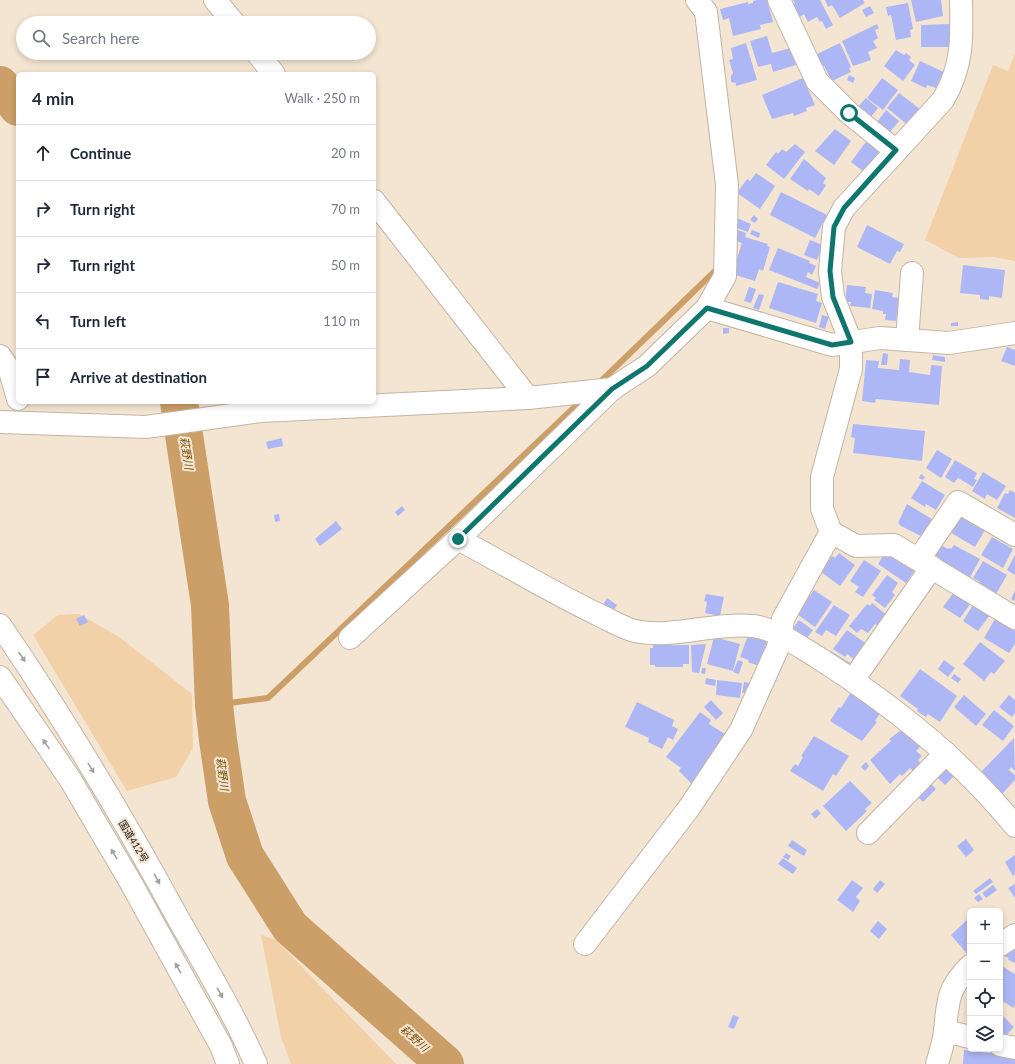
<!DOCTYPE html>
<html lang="en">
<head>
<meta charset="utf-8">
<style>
	body { margin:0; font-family:Lato,"Noto Sans JP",sans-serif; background:#f2f2f3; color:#1f2937 }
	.controls { position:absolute; right:12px; bottom:12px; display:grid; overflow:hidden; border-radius:6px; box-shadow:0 2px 6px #0003 }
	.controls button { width:36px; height:36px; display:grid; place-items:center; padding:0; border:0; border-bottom:1px solid #e0e1e3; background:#fff; color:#1f2937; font:20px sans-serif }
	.stop { position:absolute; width:12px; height:12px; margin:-9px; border:3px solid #0f766e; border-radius:50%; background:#fff }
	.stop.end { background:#0f766e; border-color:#fff; box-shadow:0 1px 4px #0008 }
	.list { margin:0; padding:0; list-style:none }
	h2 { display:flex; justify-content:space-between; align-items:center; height:52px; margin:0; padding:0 16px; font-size:17px }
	h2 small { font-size:13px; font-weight:400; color:#747a83 }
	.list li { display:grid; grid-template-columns:26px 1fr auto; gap:12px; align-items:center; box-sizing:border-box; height:56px; padding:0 16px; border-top:1px solid #e0e1e3 }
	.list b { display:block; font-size:15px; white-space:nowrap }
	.list em { font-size:13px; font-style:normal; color:#747a83 }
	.icon { flex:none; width:22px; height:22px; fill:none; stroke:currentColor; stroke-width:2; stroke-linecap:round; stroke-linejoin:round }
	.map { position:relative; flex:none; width:1015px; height:1064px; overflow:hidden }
	.search { position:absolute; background:#fff; box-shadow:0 2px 6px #0003; left:16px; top:16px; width:360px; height:44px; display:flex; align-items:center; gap:10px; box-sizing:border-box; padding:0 14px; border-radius:22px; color:#747a83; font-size:15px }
	.panel { position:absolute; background:#fff; box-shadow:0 2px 6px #0003; left:16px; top:72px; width:360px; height:332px; border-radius:6px }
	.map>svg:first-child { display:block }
	.green { fill:#f2d0a8 }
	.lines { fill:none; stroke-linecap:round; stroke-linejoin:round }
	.stream { stroke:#cb9f67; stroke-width:6 }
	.river { stroke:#cb9f67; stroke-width:38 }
	.building { fill:#aeb7f6 }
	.minor-casing { stroke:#c3b4a3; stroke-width:24 }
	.highway-casing { stroke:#c3b4a3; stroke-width:24 }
	.minor { stroke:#fff; stroke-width:22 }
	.highway { stroke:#fff; stroke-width:22 }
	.oneway { fill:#a2a09e }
	.route { stroke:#0f766e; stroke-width:5 }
	.labels { text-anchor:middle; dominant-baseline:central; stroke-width:4; stroke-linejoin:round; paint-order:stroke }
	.street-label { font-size:10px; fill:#17120c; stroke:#f4e5d2 }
	.water-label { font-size:11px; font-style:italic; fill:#764c02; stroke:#f4e5d2 }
</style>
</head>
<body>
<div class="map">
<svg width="1015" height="1064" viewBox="0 0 1015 1064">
	<rect width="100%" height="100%" fill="#f4e5d2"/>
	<g class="green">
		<polygon points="1015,53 1015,261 994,257 959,258 925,240 993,65 1008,71"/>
		<polygon points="79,614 119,637 192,694 193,748 176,777 127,791 33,635 58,615"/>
		<polygon points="261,935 276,940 396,1064 291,1064 281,1037"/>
	</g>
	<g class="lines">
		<g class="stream">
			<polyline points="598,384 716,270"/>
			<polyline points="214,705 268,698 583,399"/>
		</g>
		<g class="river">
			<polyline points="0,85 18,107"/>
			<polyline points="179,402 210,605 214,705 218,740 227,801 245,856 290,927 445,1064"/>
		</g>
	</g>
	<g class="building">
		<polygon points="757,0 767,0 773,22 760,25 761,29 733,36 729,18 723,20 720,9 748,2 748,4 753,3 753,1"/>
		<polygon points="793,0 820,0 833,25 826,29 822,21 820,22 817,17 808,22 804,14 800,17 793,5 795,3"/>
		<polygon points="825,0 863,0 865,3 840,18 832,5 828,7"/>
		<polygon points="911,0 941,0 943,16 916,22"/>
		<polygon points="908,3 913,29 910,30 911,37 896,40 891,15 888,16 886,7"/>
		<polygon points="870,6 874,13 866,17 862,10"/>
		<polygon points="877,24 879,28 875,30 878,38 873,41 877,48 868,52 871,60 853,66 842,41"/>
		<polygon points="950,24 949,47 921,47 921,25"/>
		<polygon points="767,36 772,53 791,48 796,65 773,72 771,64 758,67 750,41"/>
		<polygon points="746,43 757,80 736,86 736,83 731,82 731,76 733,73 729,60 733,59 731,48"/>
		<polygon points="840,43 851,67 849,68 851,72 832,81 824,66 821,67 815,55"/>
		<polygon points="896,50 904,55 906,53 911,57 909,60 915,65 903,81 884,66"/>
		<polygon points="920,61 944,72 936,88 927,85 926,88 911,81"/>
		<polygon points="849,75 855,78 853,83 847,80"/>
		<polygon points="803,78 815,105 806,108 807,111 794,116 793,113 772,119 762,95"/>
		<polygon points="882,78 898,90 883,110 867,98"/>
		<polygon points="899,93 920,109 908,125 887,108"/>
		<polygon points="866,98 878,108 870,118 857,108"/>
		<polygon points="886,110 899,121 890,132 877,122"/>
		<polygon points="835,129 851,141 834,165 815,151"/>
		<polygon points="868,139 881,149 864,172 851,162"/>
		<polygon points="795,144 805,152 784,179 766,165 776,152 778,154 782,149 786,152"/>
		<polygon points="804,159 826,178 823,183 826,185 819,196 809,189 808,191 790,179"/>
		<polygon points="756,173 775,186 760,209 737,193 747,179 750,181"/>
		<polygon points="781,192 827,215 815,238 770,215"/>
		<polygon points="754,215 758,219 755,223 750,220"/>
		<polygon points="737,218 751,224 748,232 734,227"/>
		<polygon points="867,225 904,244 900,252 897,251 890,264 857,247"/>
		<polygon points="735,229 746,233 745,237 768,244 767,246 770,247 763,271 759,269 755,281 732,274 742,243 731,239"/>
		<polygon points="752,230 760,233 759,238 750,234"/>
		<polygon points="810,240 823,245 817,260 804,255"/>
		<polygon points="778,248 810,261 809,263 816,266 812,275 808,272 806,277 820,283 817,289 769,270"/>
		<polygon points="963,265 1005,270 1002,298 989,296 989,300 980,299 980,295 960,293"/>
		<polygon points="778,282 818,294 816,301 822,303 816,323 769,308"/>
		<polygon points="847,285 866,287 865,293 872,294 870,308 850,306 851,302 845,302"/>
		<polygon points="749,287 756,289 751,303 744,301"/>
		<polygon points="875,290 893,293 892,297 899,298 896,321 885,320 886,314 883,314 883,311 872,309"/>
		<polygon points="759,294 764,295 759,310 753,308"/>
		<polygon points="822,315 829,317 825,329 819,327"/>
		<polygon points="958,322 958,326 951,326 951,323"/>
		<polygon points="723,328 729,328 729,333 723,334"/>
		<polygon points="1007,347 1015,350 1015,366 1001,361"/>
		<polygon points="883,353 888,354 887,365 881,365"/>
		<polygon points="933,355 945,357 945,362 932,360"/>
		<polygon points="900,359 910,360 909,372 930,375 931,365 942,366 939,405 876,399 875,403 862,401 866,360 879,361 878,368 899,370"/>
		<polygon points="853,424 925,431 922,461 853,453 855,438 851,437"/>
		<polygon points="282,438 283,446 268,449 266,442"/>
		<polygon points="937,450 952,459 941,478 926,468"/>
		<polygon points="955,460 977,473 974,479 977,480 973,487 958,478 954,483 945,477"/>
		<polygon points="983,472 1006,486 997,500 987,494 985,499 972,491"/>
		<polygon points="921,474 925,477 923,480 919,478"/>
		<polygon points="922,481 945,495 936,510 926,504 925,507 911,498"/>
		<polygon points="1010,490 1015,493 1015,518 997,508 1005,493 1008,494"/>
		<polygon points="907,504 932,519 923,537 901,526 898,523"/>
		<polygon points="402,506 405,510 398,516 395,512"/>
		<polygon points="279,514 280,521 275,522 274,515"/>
		<polygon points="962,517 985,530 975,547 948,531"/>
		<polygon points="336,521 342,529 320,546 315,539"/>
		<polygon points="992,537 1013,549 1003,568 981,555"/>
		<polygon points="939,544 948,549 949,548 951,549 954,545 980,559 969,579 956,571 957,569 932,556"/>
		<polygon points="839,553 855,565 840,586 821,572 832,556 835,558"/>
		<polygon points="885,553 899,562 902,558 916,568 906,583 878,564"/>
		<polygon points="1015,555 1015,575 1007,570"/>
		<polygon points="864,560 881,571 863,597 855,592 859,587 850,581"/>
		<polygon points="983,561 1007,575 996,594 979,584 980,582 973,578"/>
		<polygon points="887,575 898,583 892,592 895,595 885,608 874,600 876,598 872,595"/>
		<polygon points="814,590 832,602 815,627 797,614"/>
		<polygon points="1015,591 1015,601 1011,599"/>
		<polygon points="954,592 971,603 960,618 943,607"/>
		<polygon points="706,594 724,597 720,616 705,613 707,602 704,601"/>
		<polygon points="607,598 617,605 613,611 603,605"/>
		<polygon points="872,603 888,616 880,627 875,624 868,633 861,629 857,633 849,626 867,604 870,606"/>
		<polygon points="834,605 850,615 836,636 826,630 822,636 815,632"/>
		<polygon points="973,605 990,615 978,631 963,621"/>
		<polygon points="84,615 88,622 80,626 76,619"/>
		<polygon points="995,619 1015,631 1015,644 1009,653 984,638"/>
		<polygon points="799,620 813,630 807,638 793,628"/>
		<polygon points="847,630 868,645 856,661 847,654 845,657 833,649"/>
		<polygon points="748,635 768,638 759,666 748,662 749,660 740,657"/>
		<polygon points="714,637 740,644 733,671 707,664"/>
		<polygon points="653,642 671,642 671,645 689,645 689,664 683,664 683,667 655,667 655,665 650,665 650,648 653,648"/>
		<polygon points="980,642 1005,661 994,674 991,672 984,681 963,664"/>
		<polygon points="706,644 699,673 692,672 691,645"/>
		<polygon points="831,651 850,663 847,667 829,654"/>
		<polygon points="738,660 743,662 739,674 733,672"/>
		<polygon points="944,660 955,668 948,677 938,669"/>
		<polygon points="702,668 706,668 705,674 701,673"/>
		<polygon points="920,669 957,696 940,722 928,714 926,717 917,711 918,709 900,696"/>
		<polygon points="954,674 961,679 958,683 951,678"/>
		<polygon points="706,678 716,680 715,686 705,684"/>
		<polygon points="717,680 742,683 740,698 716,695"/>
		<polygon points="744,682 749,683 748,692 742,693"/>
		<polygon points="851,692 881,712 875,721 877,722 862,741 830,721 839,707 841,708"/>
		<polygon points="964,695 986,714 976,726 954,707"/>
		<polygon points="1009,695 1015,700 1015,713 1012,717 999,707"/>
		<polygon points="711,700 723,713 716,720 704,707"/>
		<polygon points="637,702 674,720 672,726 678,729 673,740 668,737 662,749 648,742 649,738 625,727"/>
		<polygon points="994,710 1014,726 1003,741 982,725"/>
		<polygon points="700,712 711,720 709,724 725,734 706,761 708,762 695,787 679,771 681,768 666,757"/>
		<polygon points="904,728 908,735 920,747 916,751 922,756 918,760 921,763 913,771 910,768 902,776 900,774 890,784 870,760 891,741 889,739"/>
		<polygon points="814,736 849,756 836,776 833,774 823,791 790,771 795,764 798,766 803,757 801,756"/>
		<polygon points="1014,738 1015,771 1011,767 1009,770 1015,775 1015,780 1002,794 980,773"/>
		<polygon points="866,762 869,766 865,771 861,767"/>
		<polygon points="948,765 956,774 945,785 936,776"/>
		<polygon points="850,781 872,803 865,809 867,811 846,831 823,806"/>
		<polygon points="930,783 936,789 923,802 917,796"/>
		<polygon points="817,809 821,813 815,819 811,814"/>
		<polygon points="966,839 974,850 966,857 957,846"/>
		<polygon points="792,840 807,850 804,856 788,846"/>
		<polygon points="786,853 791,856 788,860 783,857"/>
		<polygon points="1015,855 1015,874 1013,876 1005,862"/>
		<polygon points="783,858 797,868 793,874 778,864"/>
		<polygon points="990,878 993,882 976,894 973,891"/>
		<polygon points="852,880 863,888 856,897 860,901 853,912 837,900"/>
		<polygon points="880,880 885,884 877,893 873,889"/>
		<polygon points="1015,884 1015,898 1008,888"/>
		<polygon points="993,885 997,890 986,898 982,893"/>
		<polygon points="979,894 983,899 978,902 974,898"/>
		<polygon points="970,917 970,955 969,956 951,935"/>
		<polygon points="878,921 887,929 879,939 870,931"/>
		<polygon points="1015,942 1015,963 1008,960 1009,958 1004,956 1007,948"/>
		<polygon points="1000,965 1015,974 1015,1005 1013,1008 1000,999"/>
		<polygon points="733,1015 739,1017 734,1029 728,1027"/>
		<polygon points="1003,1016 1014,1027 1004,1038 1000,1034 1000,1019"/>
		<polygon points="964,1050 1015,1056 1015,1064 963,1064"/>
	</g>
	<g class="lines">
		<defs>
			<g id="minor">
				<polyline points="215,0 234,23"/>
				<polyline points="697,0 706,12 727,185 725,276 707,308"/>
				<polyline points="779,0 817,81 849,113 896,151"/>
				<path d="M 961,0 C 962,38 963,66 943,100 L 844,208 L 834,227 L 830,271 L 833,297 L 851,342 L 851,369 L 822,477 L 822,509 L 831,532 L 856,546 L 894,545 L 1015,618"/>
				<polyline points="257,53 274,74"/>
				<polyline points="374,201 528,398"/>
				<polyline points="907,340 912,273"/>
				<polyline points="0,356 10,371 18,399"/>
				<polyline points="0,422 146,427 261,411 528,398 612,389 647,366 707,308 832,345 880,338 949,343 1015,333"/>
				<path d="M 458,539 C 505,564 551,592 599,615 C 610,620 623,628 635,631 C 671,639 716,622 753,626 C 773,628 799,646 817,657 C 891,704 960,758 1015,826"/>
				<polyline points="919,559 958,502 1015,535"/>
				<polyline points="350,638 458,539 612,389"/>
				<polyline points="853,680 932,567"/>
				<polyline points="868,833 946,753"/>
				<polyline points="585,944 689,808 741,730 779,645 783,619 831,532"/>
				<polyline points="1000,945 1015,935"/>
				<polyline points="945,1031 970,1037"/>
				<polyline points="1000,1045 1015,1048"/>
				<path d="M 937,1064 C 940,1053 944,1042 945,1031 C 948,1001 947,989 970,966"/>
			</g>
			<g id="highway">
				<path d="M 0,625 C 65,720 124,819 179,920 C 206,967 234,1014 256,1064"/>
				<polyline points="0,677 70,779 131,883 221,1046 228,1064"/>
			</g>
		</defs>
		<use href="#minor" class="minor-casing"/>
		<use href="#highway" class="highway-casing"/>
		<use href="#minor" class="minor"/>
		<use href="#highway" class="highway"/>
	</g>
	<defs><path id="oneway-solid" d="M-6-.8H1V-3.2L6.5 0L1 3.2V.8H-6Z"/></defs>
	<g class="oneway">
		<use href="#oneway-solid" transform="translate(22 657) rotate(56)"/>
		<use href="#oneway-solid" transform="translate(46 744) rotate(-125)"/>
		<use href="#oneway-solid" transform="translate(91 768) rotate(59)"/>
		<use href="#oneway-solid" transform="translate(114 854) rotate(-121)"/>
		<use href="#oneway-solid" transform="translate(157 879) rotate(61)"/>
		<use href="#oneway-solid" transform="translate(178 968) rotate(-119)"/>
		<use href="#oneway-solid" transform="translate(220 993) rotate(61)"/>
	</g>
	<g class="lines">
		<polyline class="route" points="458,539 612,389 647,366 707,308 832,345 851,342 833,297 830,271 834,227 844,208 896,150 849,113"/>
	</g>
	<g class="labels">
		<g class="street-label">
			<text transform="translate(134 841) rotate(59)">国道412号</text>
		</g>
		<g class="water-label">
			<text transform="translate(187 453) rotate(81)">萩野川</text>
			<text transform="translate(223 774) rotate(82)">萩野川</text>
			<text transform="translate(415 1038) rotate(42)">萩野川</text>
		</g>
	</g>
</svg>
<div class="controls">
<button>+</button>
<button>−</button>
<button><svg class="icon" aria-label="locate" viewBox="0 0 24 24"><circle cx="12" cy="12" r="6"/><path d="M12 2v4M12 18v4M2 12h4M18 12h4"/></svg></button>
<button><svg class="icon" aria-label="layers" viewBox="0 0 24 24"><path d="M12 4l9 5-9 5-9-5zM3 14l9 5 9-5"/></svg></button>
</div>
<div class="stop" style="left:849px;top:113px"></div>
<div class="stop end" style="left:458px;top:539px"></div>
<div class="search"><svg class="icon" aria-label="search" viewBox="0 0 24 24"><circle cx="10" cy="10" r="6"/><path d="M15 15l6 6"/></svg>Search here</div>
<section class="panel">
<h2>4 min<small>Walk · 250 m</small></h2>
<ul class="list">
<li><svg class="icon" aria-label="ahead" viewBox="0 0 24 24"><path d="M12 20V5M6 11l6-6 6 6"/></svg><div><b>Continue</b></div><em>20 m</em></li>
<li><svg class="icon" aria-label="right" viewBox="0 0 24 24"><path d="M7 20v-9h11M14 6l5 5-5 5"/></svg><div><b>Turn right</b></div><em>70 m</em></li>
<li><svg class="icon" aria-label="right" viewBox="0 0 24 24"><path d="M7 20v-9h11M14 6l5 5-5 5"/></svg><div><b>Turn right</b></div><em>50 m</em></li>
<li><svg class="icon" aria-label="left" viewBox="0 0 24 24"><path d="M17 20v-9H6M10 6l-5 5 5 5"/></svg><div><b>Turn left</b></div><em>110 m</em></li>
<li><svg class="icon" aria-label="arrive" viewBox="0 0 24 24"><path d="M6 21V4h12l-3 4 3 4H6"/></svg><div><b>Arrive at destination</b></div></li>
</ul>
</section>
</div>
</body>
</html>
